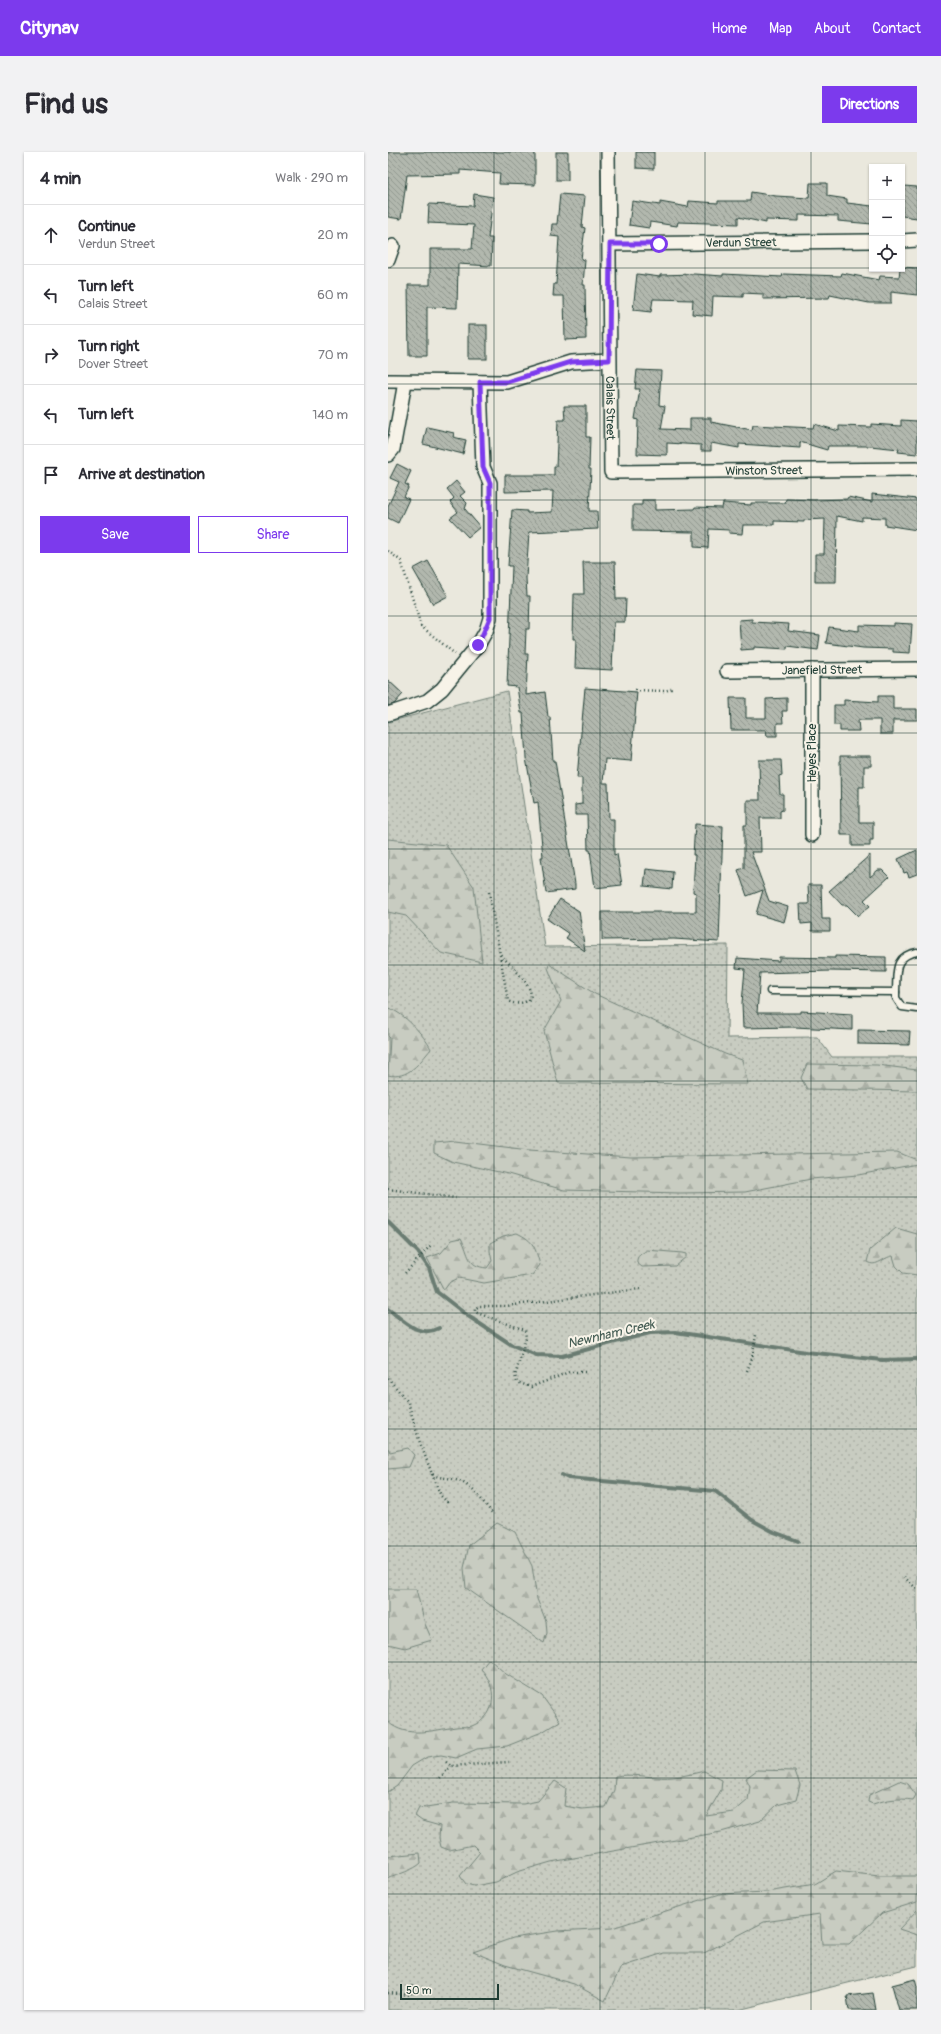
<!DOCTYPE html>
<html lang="en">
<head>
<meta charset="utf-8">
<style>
	body { margin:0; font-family:Pangolin,sans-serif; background:#f2f2f3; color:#2b2b33 }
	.controls { position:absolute; right:12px; top:12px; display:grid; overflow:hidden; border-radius:0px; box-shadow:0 1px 3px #0004 }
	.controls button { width:36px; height:36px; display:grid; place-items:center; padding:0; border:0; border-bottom:1px solid #e1e1e2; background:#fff; color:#2b2b33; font:20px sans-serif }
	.scale { position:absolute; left:12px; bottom:10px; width:99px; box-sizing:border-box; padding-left:4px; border:2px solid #1f3d34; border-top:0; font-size:11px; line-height:14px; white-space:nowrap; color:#1f3d34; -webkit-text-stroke:3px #f7f3e8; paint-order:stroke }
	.stop { position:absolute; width:12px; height:12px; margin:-9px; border:3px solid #7c3aed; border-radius:50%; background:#fff }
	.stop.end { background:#7c3aed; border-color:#fff; box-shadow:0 1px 4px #0008 }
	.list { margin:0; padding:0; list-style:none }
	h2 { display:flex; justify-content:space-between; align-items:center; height:52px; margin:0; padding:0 16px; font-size:17px }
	h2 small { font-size:13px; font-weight:400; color:#7c7c81 }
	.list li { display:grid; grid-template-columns:26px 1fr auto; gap:12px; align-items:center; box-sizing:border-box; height:60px; padding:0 16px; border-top:1px solid #e1e1e2 }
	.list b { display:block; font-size:15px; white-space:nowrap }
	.list p { margin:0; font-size:13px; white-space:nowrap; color:#7c7c81 }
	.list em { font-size:13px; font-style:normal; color:#7c7c81 }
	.actions { display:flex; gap:8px; padding:12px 16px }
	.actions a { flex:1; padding:9px 0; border:1px solid #7c3aed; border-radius:0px; text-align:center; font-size:14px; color:#7c3aed }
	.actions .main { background:#7c3aed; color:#fff }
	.icon { flex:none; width:22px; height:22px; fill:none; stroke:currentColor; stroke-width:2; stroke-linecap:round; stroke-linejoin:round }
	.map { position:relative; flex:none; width:529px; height:1858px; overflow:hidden; border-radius:0px }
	header { display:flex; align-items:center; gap:24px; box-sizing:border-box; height:56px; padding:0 20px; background:#7c3aed; color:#fff }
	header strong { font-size:19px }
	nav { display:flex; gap:22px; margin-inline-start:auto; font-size:14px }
	.intro { display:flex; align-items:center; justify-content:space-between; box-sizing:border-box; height:96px; padding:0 24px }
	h1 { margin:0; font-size:28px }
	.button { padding:10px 18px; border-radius:0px; background:#7c3aed; color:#fff; font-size:14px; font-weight:700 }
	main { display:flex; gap:24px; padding:0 24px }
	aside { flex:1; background:#fff; border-radius:0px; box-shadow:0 1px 3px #0004 }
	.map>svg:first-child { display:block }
	.grass { fill:url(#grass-dots); stroke:#74847a }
	.forest { fill:url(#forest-firs); stroke:#74847a }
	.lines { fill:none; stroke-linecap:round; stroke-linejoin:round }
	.stream { stroke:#6a7c72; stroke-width:4 }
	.building { fill:url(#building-back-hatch); stroke:#1f3d34 }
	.lane-casing { stroke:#1f3d34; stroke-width:9 }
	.street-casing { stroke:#1f3d34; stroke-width:16 }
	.path { stroke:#1f3d34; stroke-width:2.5; stroke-dasharray:1 3; stroke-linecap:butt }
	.lane { stroke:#f7f3e8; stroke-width:6 }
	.street { stroke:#f7f3e8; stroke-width:13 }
	.route { stroke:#7c3aed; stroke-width:5 }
	.grid { fill:none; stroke:#1f3d34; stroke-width:1; stroke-opacity:0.55 }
	.labels { text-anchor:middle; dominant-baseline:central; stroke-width:4; stroke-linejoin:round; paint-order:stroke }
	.street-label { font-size:12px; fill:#1f3d34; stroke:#f7f3e8 }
	.water-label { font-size:13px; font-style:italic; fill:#445c53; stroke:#f7f3e8 }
</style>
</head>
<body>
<header>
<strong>Citynav</strong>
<nav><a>Home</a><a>Map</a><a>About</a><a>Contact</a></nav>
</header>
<div class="intro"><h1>Find us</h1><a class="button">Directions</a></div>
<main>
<aside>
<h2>4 min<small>Walk · 290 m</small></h2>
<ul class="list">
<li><svg class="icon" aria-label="ahead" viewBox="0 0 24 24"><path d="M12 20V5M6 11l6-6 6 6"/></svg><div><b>Continue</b><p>Verdun Street</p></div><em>20 m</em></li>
<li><svg class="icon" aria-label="left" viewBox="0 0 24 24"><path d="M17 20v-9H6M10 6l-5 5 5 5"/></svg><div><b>Turn left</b><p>Calais Street</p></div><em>60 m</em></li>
<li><svg class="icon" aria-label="right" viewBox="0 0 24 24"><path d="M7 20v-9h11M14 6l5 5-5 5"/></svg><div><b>Turn right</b><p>Dover Street</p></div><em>70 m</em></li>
<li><svg class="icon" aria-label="left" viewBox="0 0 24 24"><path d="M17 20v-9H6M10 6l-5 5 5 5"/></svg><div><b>Turn left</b></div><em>140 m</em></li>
<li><svg class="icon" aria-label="arrive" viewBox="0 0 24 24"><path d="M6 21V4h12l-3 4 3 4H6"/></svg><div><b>Arrive at destination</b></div></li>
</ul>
<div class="actions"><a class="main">Save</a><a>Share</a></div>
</aside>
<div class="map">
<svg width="529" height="1858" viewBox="0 0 529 1858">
	<defs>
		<pattern id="grass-dots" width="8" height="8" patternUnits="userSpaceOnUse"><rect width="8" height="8" fill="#c8ccc1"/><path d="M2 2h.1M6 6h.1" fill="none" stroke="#abb0a6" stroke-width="1.8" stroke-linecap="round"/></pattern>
		<pattern id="forest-firs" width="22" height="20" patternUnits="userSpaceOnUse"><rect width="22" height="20" fill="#c8ccc1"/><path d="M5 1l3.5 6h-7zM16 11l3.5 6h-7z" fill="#abb0a6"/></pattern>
		<pattern id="building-back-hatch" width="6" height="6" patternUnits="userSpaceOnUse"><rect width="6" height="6" fill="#b2b8ae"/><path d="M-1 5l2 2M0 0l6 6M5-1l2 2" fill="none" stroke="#90978e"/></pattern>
	</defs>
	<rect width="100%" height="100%" fill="#eae8dd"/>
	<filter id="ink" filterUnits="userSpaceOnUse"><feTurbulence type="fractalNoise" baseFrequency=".025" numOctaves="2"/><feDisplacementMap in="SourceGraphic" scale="8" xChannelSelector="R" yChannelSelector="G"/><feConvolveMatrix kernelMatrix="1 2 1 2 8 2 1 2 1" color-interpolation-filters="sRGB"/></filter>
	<g filter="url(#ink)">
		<polygon class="grass" points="119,539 157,795 340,793 339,886 429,885 444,905 529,905 529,1814 350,1858 0,1858 0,570"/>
		<g class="forest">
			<polygon points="0,687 58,693 86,735 94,810 53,801 18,764 0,760"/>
			<polygon points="161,812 207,842 337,902 354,908 360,932 170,931 156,879 173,849 160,816"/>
			<path d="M 0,856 C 15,860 36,883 43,897 C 32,910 20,928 0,923 L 2,886 L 0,884 Z"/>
			<polygon points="419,912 489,913 529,918 529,939 419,937 413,926"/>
			<polygon points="68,989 141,998 243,1005 509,1000 529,1008 529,1012 470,1023 423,1027 357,1040 292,1041 176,1038 120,1022 65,1010 46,1001 46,991"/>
			<path d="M 508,1076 L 529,1082 L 529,1123 L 515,1121 L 508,1114 L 505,1104 C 495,1105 489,1116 479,1110 L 482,1098 Z"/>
			<path d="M 129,1081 C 146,1089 147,1095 152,1113 L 144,1123 L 96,1131 L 71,1126 L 62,1130 L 56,1138 L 39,1106 L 53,1101 L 64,1088 L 73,1086 C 82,1103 78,1114 99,1116 L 104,1109 L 102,1099 L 102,1091 L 115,1084 Z"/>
			<path d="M 259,1098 L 294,1101 L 298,1102 L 298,1105 L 287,1114 L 254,1115 L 249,1111 C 248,1103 254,1102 259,1098 Z"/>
			<polygon points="0,1296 2,1300 20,1296 26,1303 21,1315 0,1317"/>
			<polygon points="109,1371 127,1380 144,1414 149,1447 158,1469 159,1481 156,1491 78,1436 76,1416 81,1393"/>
			<polygon points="0,1437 28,1437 37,1472 44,1488 17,1496 0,1492"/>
			<path d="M 101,1507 L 118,1522 L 154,1544 L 172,1569 L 154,1580 L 119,1594 L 89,1597 L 68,1606 L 53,1603 L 39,1605 L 24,1614 L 9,1634 L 0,1640 L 0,1570 C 19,1587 45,1578 68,1575 C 74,1574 81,1576 86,1573 C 110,1563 109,1534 93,1517 Z"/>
			<path d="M 369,1618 L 407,1619 L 412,1633 L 408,1648 L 389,1653 L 372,1669 L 333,1680 L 163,1710 L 129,1720 L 108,1730 L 86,1734 L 78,1732 L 72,1724 L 92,1700 L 85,1693 L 61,1698 L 53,1695 L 51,1686 L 52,1674 L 34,1669 L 27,1664 L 31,1656 L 65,1651 L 135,1652 L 150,1649 L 167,1629 L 178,1636 L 176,1654 L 194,1657 L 218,1655 L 226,1638 L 227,1624 C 241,1622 253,1624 267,1625 C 284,1627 300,1623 316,1619 L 334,1628 L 333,1638 L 318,1664 L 346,1660 L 360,1648 L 362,1634 L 358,1626 Z"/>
			<path d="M 511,1629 L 520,1632 L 528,1643 L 525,1648 C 510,1646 500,1647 485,1652 L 480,1650 L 481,1643 Z"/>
			<path d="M 32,1701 L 33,1711 C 26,1718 10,1722 0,1727 L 0,1704 Z"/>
			<polygon points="448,1719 491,1724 529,1724 529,1750 494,1761 461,1792 434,1792 432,1762 376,1770 316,1801 276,1801 233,1815 217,1849 186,1832 117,1813 85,1800 125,1786 169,1779 224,1776 332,1742 379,1740 427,1732"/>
			<polygon points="529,1758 529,1783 511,1777"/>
		</g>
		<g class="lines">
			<g class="stream">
				<polyline points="0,1070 30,1100 41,1116 49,1140 80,1164 124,1193 148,1203 174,1204 262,1181 287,1180 418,1200 494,1208 529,1207"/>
				<path d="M 0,1157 C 15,1168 31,1187 51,1176"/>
				<polyline points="174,1323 180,1326 327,1339 364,1368 386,1380 410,1389"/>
			</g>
		</g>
		<g class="building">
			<polygon points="0,0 147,0 147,33 111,32 112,21 72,18 72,22 19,23 13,67 0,65"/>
			<rect x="168" y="0" width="12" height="28"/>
			<polygon points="248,0 266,0 266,17 248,16"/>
			<polygon points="422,31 439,31 439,44 459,47 459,51 484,54 484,72 450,69 450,64 411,63 411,69 378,68 378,71 350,65 350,72 290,70 289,74 262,70 261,76 241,73 244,49 272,53 272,50 300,55 301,49 330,51 330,49 362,49 363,40 388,44 421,46"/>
			<polygon points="516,34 529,35 529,66 514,64"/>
			<polygon points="86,42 105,45 100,86 104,86 103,114 70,112 69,156 39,155 39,204 21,204 20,133 42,133 42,97 84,97 86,73 40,71 41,52 85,54"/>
			<polygon points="172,42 197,44 194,75 197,76 193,107 197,108 195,133 197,133 198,187 177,188 176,144 165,144 166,132 168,132 171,85 163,84 164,72 169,72"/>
			<polygon points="514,115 529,116 529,143 503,140 503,151 481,151 442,143 441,146 375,147 375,142 355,141 355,145 325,144 324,164 304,162 305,148 265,147 263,160 245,158 249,122 272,125 272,123 306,122 335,124 335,122 394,125 395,122 453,124 454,121 491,128 492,124 511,125 512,117 514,117"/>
			<rect x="80" y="173" width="19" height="34"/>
			<polygon points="249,218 273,219 271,253 277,254 273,277 302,278 302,266 323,266 323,270 364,278 365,273 425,276 426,272 451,279 451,274 483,275 483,272 513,274 513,268 529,269 529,302 510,300 511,297 482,294 440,294 439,298 412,290 412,296 351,292 351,296 323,291 323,299 313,299 313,293 279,291 279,303 249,302 250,268 247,267 252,237 247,237"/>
			<polygon points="176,254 198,254 198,285 202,285 201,317 203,317 201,359 209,359 210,377 141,380 138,426 139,444 142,444 141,477 138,477 137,502 140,502 138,543 157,540 160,565 162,565 165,609 167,609 187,732 187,737 158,741 153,705 155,705 150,650 146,651 138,606 135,561 133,561 129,535 119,534 124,414 120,414 124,358 139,359 139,361 164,360 165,339 117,340 117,323 166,323 166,315 168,315 170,268 177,268"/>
			<polygon points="39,275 66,281 65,285 78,288 75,302 35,292"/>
			<polygon points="9,312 23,319 17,332 21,334 16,345 21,347 10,371 0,366 0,354 11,330 2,326"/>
			<polygon points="68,329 77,340 72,344 79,351 77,357 92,375 80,385 62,366 70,360 62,350 66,346 59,337"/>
			<polygon points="484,342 529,347 529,378 497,373 497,366 474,365 474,369 449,364 448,430 427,430 427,402 436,402 437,367 416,368 416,370 386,369 386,373 355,373 354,382 341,381 341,378 321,377 320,396 306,395 306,380 245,379 245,353 254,353 254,348 267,348 267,358 306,357 307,355 334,356 335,351 363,353 363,351 397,351 398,347 426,348 459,347 460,345 484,350"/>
			<polygon points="40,409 60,444 45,452 25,417"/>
			<polygon points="195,410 227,410 228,447 238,447 237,470 226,470 224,518 187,516 188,487 185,487 186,442 196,442"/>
			<polygon points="364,467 364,470 401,472 400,479 432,483 430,498 399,494 399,497 366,495 366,497 353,498 351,468"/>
			<polygon points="506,471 524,472 522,501 505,500 505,497 475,496 438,491 441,475 471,479 471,473 506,474"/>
			<polygon points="0,528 15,542 6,552 0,554"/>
			<polygon points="197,536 249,540 243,609 217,607 215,631 220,631 221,667 226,667 226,703 229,702 234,733 207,736 202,698 200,698 199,663 187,663 187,653 194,652 194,626 189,626"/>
			<polygon points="490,544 505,544 505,557 529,557 529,568 505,568 505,582 492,582 492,568 470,568 471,579 452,579 452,573 446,573 446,553 456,553 456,548 490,550"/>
			<polygon points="342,546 358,546 358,566 378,566 378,547 399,546 399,559 394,559 395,571 389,571 389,584 379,584 378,578 343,578"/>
			<polygon points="452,604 483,604 483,614 476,614 476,635 471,635 471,670 485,670 485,688 482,688 482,694 464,694 464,683 453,683"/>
			<polygon points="371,608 393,608 394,623 391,624 392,642 395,642 395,658 392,659 392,666 372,666 373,700 363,700 381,749 400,755 396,770 368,762 375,738 359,744 350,718 356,716 356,673 359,673 359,648 372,648"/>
			<polygon points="307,672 335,674 331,790 286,787 214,788 214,760 308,760 308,741 305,740 307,703 305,703"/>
			<polygon points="529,698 529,722 521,725 519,720 516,721 510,707"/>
			<polygon points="482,703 482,725 490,718 494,718 501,725 476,748 482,754 470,764 459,753 454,753 441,739"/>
			<polygon points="258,717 285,720 284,737 256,734"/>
			<polygon points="420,733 433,733 434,767 442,767 442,779 424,779 424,771 413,772 412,752 421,752"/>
			<polygon points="172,747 191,759 197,799 178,786 181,782 159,767"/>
			<polygon points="447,804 498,805 498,820 442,819 372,821 369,861 413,861 413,859 464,862 464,878 407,875 355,876 354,851 357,817 348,816 349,806 391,809 391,805 447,806"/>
			<polygon points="470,878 522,879 521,893 470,892"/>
			<polygon points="527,1827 529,1835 529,1858 511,1858 504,1833"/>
			<polygon points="485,1841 488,1858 461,1858 459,1844"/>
		</g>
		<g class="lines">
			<defs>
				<g id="lane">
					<path d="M 382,839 L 508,840 C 509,820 505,804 529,800"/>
					<polyline points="508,840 508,846 514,855 529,857"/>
				</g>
				<g id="street">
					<path id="s1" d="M 220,0 L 223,320 L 529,317"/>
					<polyline points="514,89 529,88"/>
					<path id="s2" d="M 222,92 L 484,89"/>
					<polyline points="0,108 5,94"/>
					<polyline points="0,229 119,230 183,210 221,208"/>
					<polyline points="0,303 5,297 17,230"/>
					<path id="s3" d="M 339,519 L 529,517"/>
					<polyline points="0,562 39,549 54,537 90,493 98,479 102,466 102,331 95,315 92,230"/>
					<polyline points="424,683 424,518"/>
				</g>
			</defs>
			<use href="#lane" class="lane-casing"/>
			<use href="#street" class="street-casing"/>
			<g class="path">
				<polyline points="0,399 13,409 33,474 67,502"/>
				<polyline points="247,538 277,539 286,536"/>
				<path d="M 101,740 L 120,849 C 124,851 128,852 132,851 C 163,847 118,810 112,802"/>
				<polyline points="0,1037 68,1046"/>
				<polyline points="17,1121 44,1092"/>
				<polyline points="359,1219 364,1206 368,1183"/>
				<polyline points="197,1220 181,1220 143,1235 129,1230 127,1224 138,1186 137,1178 92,1162 87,1160 87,1157 91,1154 119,1154 252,1137"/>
				<path d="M 0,1226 L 20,1250 L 31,1288 L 44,1322 C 52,1327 60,1325 68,1328 C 84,1332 95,1350 105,1362"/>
				<polyline points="44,1322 53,1344 59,1350 61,1348"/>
				<polyline points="516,1425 529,1437"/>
				<polyline points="58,1610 63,1614 121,1610"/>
				<polyline points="52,1626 63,1614"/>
				<polyline points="0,1841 23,1843 25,1831"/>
			</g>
			<use href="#lane" class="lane"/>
			<use href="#street" class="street"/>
		</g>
	</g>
	<g class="lines" filter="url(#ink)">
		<polyline class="route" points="90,493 102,466 102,331 95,315 92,230 119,230 183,210 221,208 222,92 271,92"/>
	</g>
	<path class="grid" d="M 106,0 L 106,1858M 212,0 L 212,1858M 317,0 L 317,1858M 423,0 L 423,1858M 0,116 L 484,116M 514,116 L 529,116M 0,232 L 529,232M 0,348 L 529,348M 0,464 L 529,464M 0,581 L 529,581M 0,697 L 529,697M 0,813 L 529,813M 0,929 L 529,929M 0,1045 L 529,1045M 0,1161 L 529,1161M 0,1277 L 529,1277M 0,1394 L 529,1394M 0,1510 L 529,1510M 0,1626 L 529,1626M 0,1742 L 529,1742"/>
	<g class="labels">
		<g class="street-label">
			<text stroke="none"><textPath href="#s2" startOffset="131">Verdun Street</textPath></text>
			<text stroke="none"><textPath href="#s1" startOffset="256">Calais Street</textPath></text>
			<text stroke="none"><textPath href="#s1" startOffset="473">Winston Street</textPath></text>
			<text stroke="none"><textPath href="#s3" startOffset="95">Janefield Street</textPath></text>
			<text transform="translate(424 601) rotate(-90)">Heyes Place</text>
		</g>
		<g class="water-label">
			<text transform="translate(223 1182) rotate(-13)">Newnham Creek</text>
		</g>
	</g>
</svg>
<div class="controls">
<button>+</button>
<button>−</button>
<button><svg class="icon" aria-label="locate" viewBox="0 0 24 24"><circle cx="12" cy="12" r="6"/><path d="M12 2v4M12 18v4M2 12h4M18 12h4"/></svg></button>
</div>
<div class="scale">50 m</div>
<div class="stop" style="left:271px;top:92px"></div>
<div class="stop end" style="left:90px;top:493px"></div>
</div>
</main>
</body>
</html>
